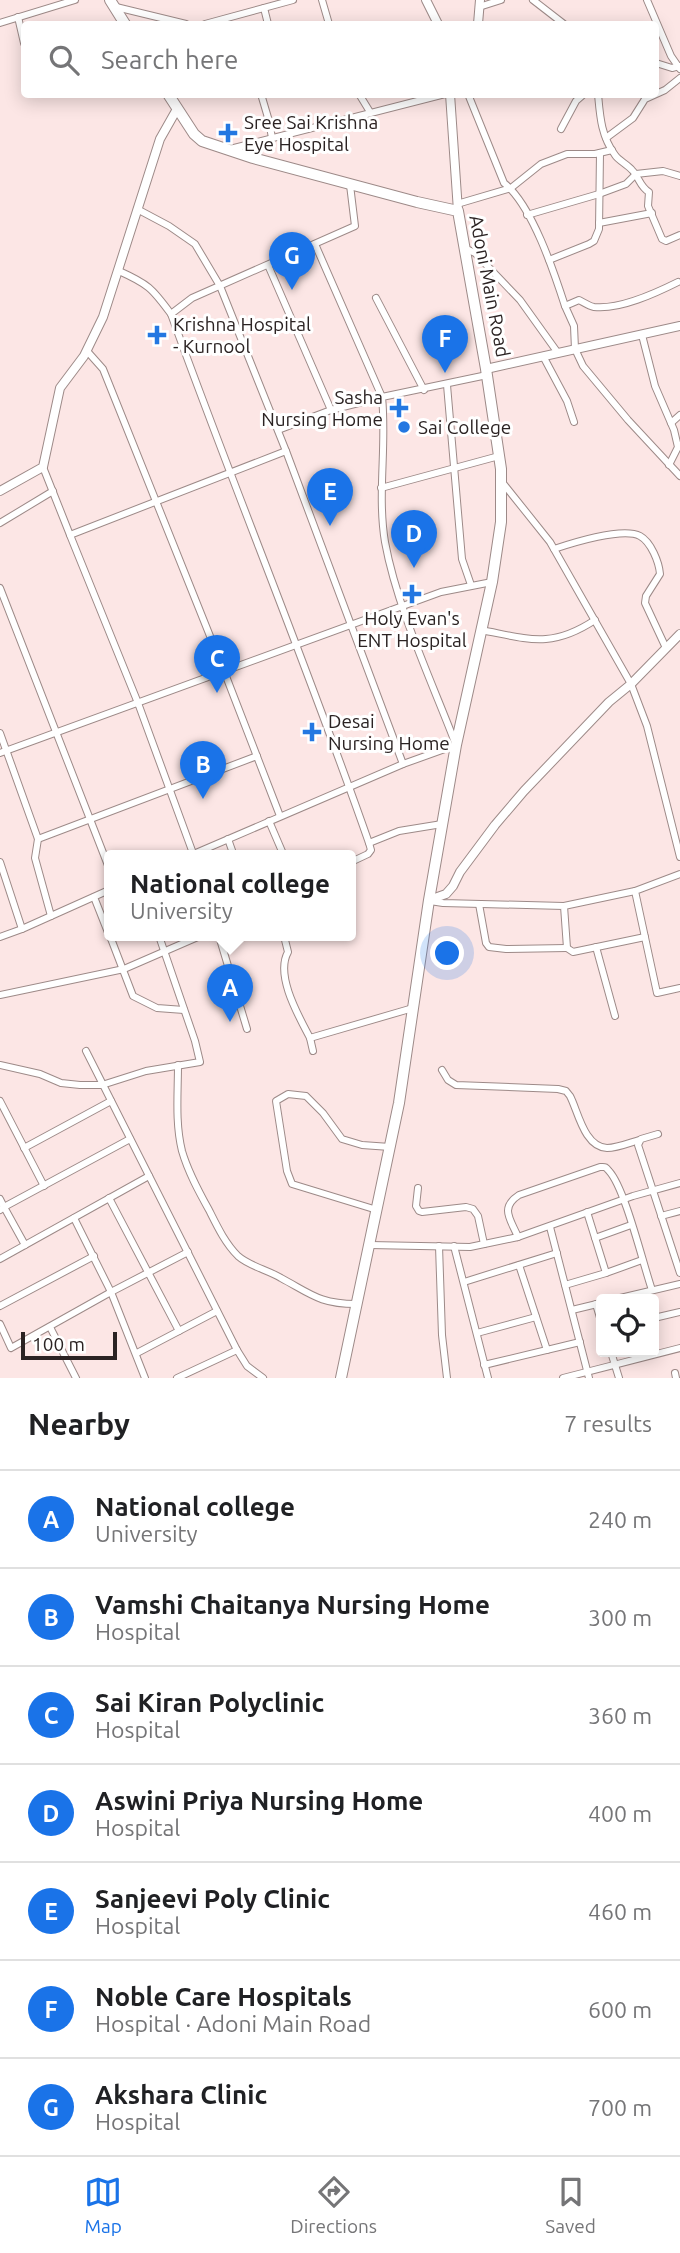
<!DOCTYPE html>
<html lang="en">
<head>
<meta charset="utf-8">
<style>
	body { margin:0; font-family:Ubuntu,sans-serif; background:#f2f2f2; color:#202124 }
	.controls { position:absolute; right:21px; bottom:21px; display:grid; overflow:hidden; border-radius:7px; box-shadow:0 4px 18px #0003 }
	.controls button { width:63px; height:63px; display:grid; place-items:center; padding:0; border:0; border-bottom:2px solid #e0e0e0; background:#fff; color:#202124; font:35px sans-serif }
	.scale { position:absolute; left:21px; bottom:18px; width:96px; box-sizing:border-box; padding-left:7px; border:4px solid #2b2323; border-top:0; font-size:19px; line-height:24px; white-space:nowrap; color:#2b2323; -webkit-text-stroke:5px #fff; paint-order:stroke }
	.you { position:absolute; left:448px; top:954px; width:24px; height:24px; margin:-18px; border:5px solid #fff; border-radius:50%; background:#1a73e8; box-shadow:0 0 0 10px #1a73e833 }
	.badge { display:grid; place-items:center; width:46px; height:46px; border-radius:50%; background:#1a73e8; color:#fff; font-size:23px; font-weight:700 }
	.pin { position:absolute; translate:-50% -58px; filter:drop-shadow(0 2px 4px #0008) }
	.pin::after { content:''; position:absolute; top:37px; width:24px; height:21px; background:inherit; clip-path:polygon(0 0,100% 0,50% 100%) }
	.popup { position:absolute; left:104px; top:850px; width:252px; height:91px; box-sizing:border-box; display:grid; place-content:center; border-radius:7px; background:#fff; filter:drop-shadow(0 2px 5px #0005); font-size:23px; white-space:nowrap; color:#757577 }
	.popup b { font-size:26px; color:#202124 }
	.popup::after { content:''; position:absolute; left:50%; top:100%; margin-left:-14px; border:14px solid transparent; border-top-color:#fff }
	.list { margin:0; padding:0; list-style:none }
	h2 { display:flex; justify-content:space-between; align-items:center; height:91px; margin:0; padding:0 28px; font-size:30px }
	h2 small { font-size:23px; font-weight:400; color:#757577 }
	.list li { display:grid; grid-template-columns:46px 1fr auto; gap:21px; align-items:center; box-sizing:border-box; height:98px; padding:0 28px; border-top:2px solid #e0e0e0 }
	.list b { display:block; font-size:26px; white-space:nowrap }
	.list p { margin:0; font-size:23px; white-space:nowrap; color:#757577 }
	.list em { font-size:23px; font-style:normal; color:#757577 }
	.icon { flex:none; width:38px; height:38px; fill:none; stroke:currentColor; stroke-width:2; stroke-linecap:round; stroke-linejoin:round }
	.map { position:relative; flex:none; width:680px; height:1378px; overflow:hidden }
	.search { position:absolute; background:#fff; box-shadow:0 4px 18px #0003; left:21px; right:21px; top:21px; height:77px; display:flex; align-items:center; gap:18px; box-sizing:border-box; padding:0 24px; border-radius:7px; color:#757577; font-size:26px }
	.sheet { height:777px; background:#fff }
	nav { display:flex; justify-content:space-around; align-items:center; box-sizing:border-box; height:98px; border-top:2px solid #e0e0e0; background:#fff; font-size:19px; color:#757577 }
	nav a { display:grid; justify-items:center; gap:4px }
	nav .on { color:#1a73e8 }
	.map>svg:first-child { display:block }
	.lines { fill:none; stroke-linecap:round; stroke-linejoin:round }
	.minor-casing { stroke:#9d8a88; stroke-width:8 }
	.tertiary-casing { stroke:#9d8a88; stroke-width:10 }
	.primary-casing { stroke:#9d8a88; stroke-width:12 }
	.minor { stroke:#fff; stroke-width:6 }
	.tertiary { stroke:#fff; stroke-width:8 }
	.primary { stroke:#fff; stroke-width:10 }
	.poi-dot { fill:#2377e1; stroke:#fff; stroke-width:2.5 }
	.labels { text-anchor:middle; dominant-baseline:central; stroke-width:6; stroke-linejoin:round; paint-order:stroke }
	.poi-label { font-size:19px; fill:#2b2323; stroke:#fff; text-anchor:start }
	.street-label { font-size:19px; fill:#2b2323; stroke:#fff }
</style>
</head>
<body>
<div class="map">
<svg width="680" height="1378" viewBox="0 0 680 1378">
	<rect width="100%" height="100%" fill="#fce6e5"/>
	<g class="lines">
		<defs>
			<g id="minor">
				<polyline points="322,0 329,24"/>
				<polyline points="533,0 564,24"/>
				<polyline points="647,0 671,56 680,69"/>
				<polyline points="116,7 186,24"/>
				<polyline points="479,7 501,0"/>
				<polyline points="264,8 268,24"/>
				<polyline points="18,17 24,43"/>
				<polyline points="0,23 75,0"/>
				<polyline points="205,24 293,0"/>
				<polyline points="656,63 672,68 680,66"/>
				<polyline points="261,94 269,121 272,138"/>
				<polyline points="359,94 370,112"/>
				<path d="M 468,94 L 504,183 C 532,205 554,272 565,306"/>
				<path d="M 598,94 C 600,116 601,136 615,155 C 619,161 627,164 632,170 C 639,177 640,187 649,192 L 648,206 L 662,239 L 666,241 L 680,235"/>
				<polyline points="561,129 576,101 584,94"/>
				<polyline points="606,138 633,118 645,99 665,90 680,78"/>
				<polyline points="230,149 445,94"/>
				<polyline points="457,204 511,188 541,164 567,154 595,154 612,150"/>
				<polyline points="137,209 169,226 195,244 220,286 286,451"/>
				<polyline points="527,215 599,194 626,184 636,174 663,171 680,176"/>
				<polyline points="599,223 652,213"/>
				<polyline points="464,248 475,253 520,300 558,353"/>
				<polyline points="549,260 589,244 594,241 599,229 600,153"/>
				<polyline points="268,265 331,410"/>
				<path d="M 119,271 C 148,284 152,288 171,314 C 235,491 307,665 369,843 L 371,850 L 368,854 L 351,862"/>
				<path d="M 678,282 C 656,293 620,310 594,307 C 589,306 583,302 579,300 L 565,306 L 574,326 L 575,349 L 583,366 L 628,420 L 680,476"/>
				<polyline points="376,298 424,390"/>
				<polyline points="171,314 192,298 355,226 350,185"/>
				<polyline points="642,335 655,386 674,430 678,447 669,465"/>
				<polyline points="87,351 103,369 224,671 280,816"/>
				<polyline points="543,356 567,401 574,422"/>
				<polyline points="447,385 462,559 471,585"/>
				<polyline points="671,423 680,415"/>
				<polyline points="278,430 331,410 382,397 315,244"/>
				<polyline points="43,467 70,535"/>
				<polyline points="502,482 550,542 631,684 647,726 680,857"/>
				<polyline points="381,488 499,456"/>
				<polyline points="0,523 53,491"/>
				<path d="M 554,549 C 572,543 623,527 640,536 C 651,542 659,562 660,574 L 646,596 L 645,603 L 666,648"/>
				<polyline points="0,588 109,868"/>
				<path d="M 481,630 C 529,639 551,649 595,620"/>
				<polyline points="0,733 38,839 35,858 51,916 109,890"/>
				<polyline points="0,753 441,592 492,582"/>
				<polyline points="269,821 284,856"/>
				<polyline points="38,839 257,756"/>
				<polyline points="228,839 234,856"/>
				<polyline points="369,843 399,831 442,824"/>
				<path d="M 189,856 L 403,764 L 456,745 C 432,682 397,608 385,542 C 377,494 387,445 382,397 L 487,375"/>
				<polyline points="194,856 138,703 70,535 286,451 403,764"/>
				<polyline points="0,862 22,929 51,916"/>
				<polyline points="680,874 635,891 657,993 680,988"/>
				<polyline points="94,897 109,935"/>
				<polyline points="430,901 443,903 564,906 567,948 573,952 645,937"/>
				<polyline points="479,904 486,943 489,947 506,949 567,948"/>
				<polyline points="564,906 635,891"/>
				<polyline points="110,936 133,996 157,1008 184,1010"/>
				<polyline points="219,936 247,1029"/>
				<path d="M 284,936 L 288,952 C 275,975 298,1015 310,1038 L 413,1008"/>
				<polyline points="0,937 22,929"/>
				<polyline points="596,947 615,1016"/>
				<polyline points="0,995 124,969 200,936"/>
				<polyline points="310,1038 313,1051"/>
				<polyline points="86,1051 237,1350 247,1366 263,1378"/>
				<polyline points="0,1065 40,1074 61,1083 80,1085 102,1085 146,1071 200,1062 195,1041 159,936"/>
				<path d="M 178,1065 C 178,1093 175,1123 182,1151 C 188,1172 199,1192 209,1210 C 217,1226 225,1243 238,1256 C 249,1266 268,1270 281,1278 C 311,1294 320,1304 356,1304"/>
				<path d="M 442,1070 L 448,1080 L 456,1085 L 558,1089 L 566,1091 L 570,1096 C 578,1111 584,1147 607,1148 C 617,1148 629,1143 639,1140"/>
				<polyline points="0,1101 44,1186"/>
				<polyline points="658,1134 641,1139 638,1145 680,1273"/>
				<polyline points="24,1148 111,1101"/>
				<polyline points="418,1188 416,1206 419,1211 422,1212 466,1207 473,1209 478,1216 484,1244"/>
				<polyline points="109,1198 179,1331"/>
				<polyline points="0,1199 4,1207 0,1210"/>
				<polyline points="377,1210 292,1184 287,1171 276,1101 288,1094 306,1096 323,1113 342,1139 362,1145 390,1147"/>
				<polyline points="661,1216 680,1211"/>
				<polyline points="74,1218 111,1292 145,1378"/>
				<polyline points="550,1227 589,1378"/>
				<path d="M 518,1237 C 511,1220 499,1208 519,1195 L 600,1167 C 605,1167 605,1166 609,1171 C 625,1188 643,1264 652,1290"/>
				<polyline points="595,1238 631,1225"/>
				<polyline points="25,1245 4,1207 130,1139"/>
				<polyline points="370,1245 470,1247 518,1237 633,1196 680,1183"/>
				<polyline points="439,1246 442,1335 447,1378"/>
				<polyline points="454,1246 488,1378"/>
				<polyline points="0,1259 149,1176"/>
				<polyline points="519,1265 547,1350"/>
				<polyline points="606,1273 642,1260"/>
				<polyline points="464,1282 557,1253"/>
				<polyline points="565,1285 606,1273 587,1212"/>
				<polyline points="616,1299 680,1284"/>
				<polyline points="596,1304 601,1321"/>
				<polyline points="0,1306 94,1256"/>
				<polyline points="572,1310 601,1303"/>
				<polyline points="654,1318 680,1312"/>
				<polyline points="0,1324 11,1348 111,1292 188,1252"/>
				<polyline points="50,1327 76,1378"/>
				<polyline points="477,1333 536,1317"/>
				<polyline points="611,1352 619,1378"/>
				<polyline points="137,1353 217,1311"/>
				<polyline points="484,1365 580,1342"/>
				<polyline points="675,1373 676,1378"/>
				<polyline points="177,1378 237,1350"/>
				<polyline points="563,1378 680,1348"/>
			</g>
			<g id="tertiary">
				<polyline points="426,0 438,24"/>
				<polyline points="478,24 480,0"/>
				<polyline points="450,94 458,211"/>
				<polyline points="486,369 680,326"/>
				<polyline points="0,491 43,467 60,388 84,356 103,317 160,139 177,109"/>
				<polyline points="429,900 446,894 453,886 460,872 495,825 524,791 609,702 631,684 680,634"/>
			</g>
			<g id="primary">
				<polyline points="110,0 125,24"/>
				<polyline points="168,94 194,134 202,141 253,158 417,202 458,211 486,369 501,469 501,522 492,582 456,745 429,900 399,1103 341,1378"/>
			</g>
		</defs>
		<use href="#minor" class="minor-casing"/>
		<use href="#tertiary" class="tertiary-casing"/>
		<use href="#primary" class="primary-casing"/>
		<use href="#minor" class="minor"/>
		<use href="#tertiary" class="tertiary"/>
		<use href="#primary" class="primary"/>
	</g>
	<g class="poi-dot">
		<path d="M224.5 122.5h7v7h7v7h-7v7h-7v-7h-7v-7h7z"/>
		<path d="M153.5 324.5h7v7h7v7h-7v7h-7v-7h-7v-7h7z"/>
		<path d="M395.5 397.5h7v7h7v7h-7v7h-7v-7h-7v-7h7z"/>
		<circle cx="404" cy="427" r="7"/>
		<path d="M408.5 583.5h7v7h7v7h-7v7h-7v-7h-7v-7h7z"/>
		<path d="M308.5 721.5h7v7h7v7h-7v7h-7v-7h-7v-7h7z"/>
	</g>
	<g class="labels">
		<g class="poi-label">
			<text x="244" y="122">Sree Sai Krishna<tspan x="244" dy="22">Eye Hospital</tspan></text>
			<text x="173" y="324">Krishna Hospital<tspan x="173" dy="22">- Kurnool</tspan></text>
			<text x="383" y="397" text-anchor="end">Sasha<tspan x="383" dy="22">Nursing Home</tspan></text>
			<text x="418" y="427">Sai College</text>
			<text x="412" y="618" text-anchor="middle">Holy Evan's<tspan x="412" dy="22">ENT Hospital</tspan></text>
			<text x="328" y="721">Desai<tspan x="328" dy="22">Nursing Home</tspan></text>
		</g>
		<g class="street-label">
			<text transform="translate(490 286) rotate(79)">Adoni Main Road</text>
		</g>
	</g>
</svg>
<div class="controls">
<button><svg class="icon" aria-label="locate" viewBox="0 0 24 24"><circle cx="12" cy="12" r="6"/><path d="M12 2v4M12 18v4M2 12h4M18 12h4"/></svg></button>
</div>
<div class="scale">100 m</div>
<div class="you"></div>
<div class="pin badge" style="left:230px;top:1022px">A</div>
<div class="popup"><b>National college</b>University</div>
<div class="pin badge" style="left:203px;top:799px">B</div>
<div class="pin badge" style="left:217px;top:693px">C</div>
<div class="pin badge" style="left:414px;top:568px">D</div>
<div class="pin badge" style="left:330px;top:526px">E</div>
<div class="pin badge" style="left:445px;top:373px">F</div>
<div class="pin badge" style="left:292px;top:290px">G</div>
<div class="search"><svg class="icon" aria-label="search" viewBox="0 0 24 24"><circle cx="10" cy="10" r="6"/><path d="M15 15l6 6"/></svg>Search here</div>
</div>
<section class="sheet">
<h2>Nearby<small>7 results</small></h2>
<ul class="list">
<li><span class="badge">A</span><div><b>National college</b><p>University</p></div><em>240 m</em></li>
<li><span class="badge">B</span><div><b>Vamshi Chaitanya Nursing Home</b><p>Hospital</p></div><em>300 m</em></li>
<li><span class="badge">C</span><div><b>Sai Kiran Polyclinic</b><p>Hospital</p></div><em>360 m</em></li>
<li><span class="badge">D</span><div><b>Aswini Priya Nursing Home</b><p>Hospital</p></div><em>400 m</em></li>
<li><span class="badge">E</span><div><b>Sanjeevi Poly Clinic</b><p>Hospital</p></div><em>460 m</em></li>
<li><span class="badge">F</span><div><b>Noble Care Hospitals</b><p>Hospital · Adoni Main Road</p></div><em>600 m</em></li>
<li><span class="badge">G</span><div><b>Akshara Clinic</b><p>Hospital</p></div><em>700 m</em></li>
</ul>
</section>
<nav>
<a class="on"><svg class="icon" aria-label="map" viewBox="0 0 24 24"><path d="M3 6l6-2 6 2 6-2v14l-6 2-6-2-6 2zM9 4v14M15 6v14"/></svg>Map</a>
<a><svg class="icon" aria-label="directions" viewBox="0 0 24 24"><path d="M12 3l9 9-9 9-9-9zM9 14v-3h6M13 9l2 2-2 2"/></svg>Directions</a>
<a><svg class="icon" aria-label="saved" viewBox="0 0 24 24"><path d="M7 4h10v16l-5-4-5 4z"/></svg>Saved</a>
</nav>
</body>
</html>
